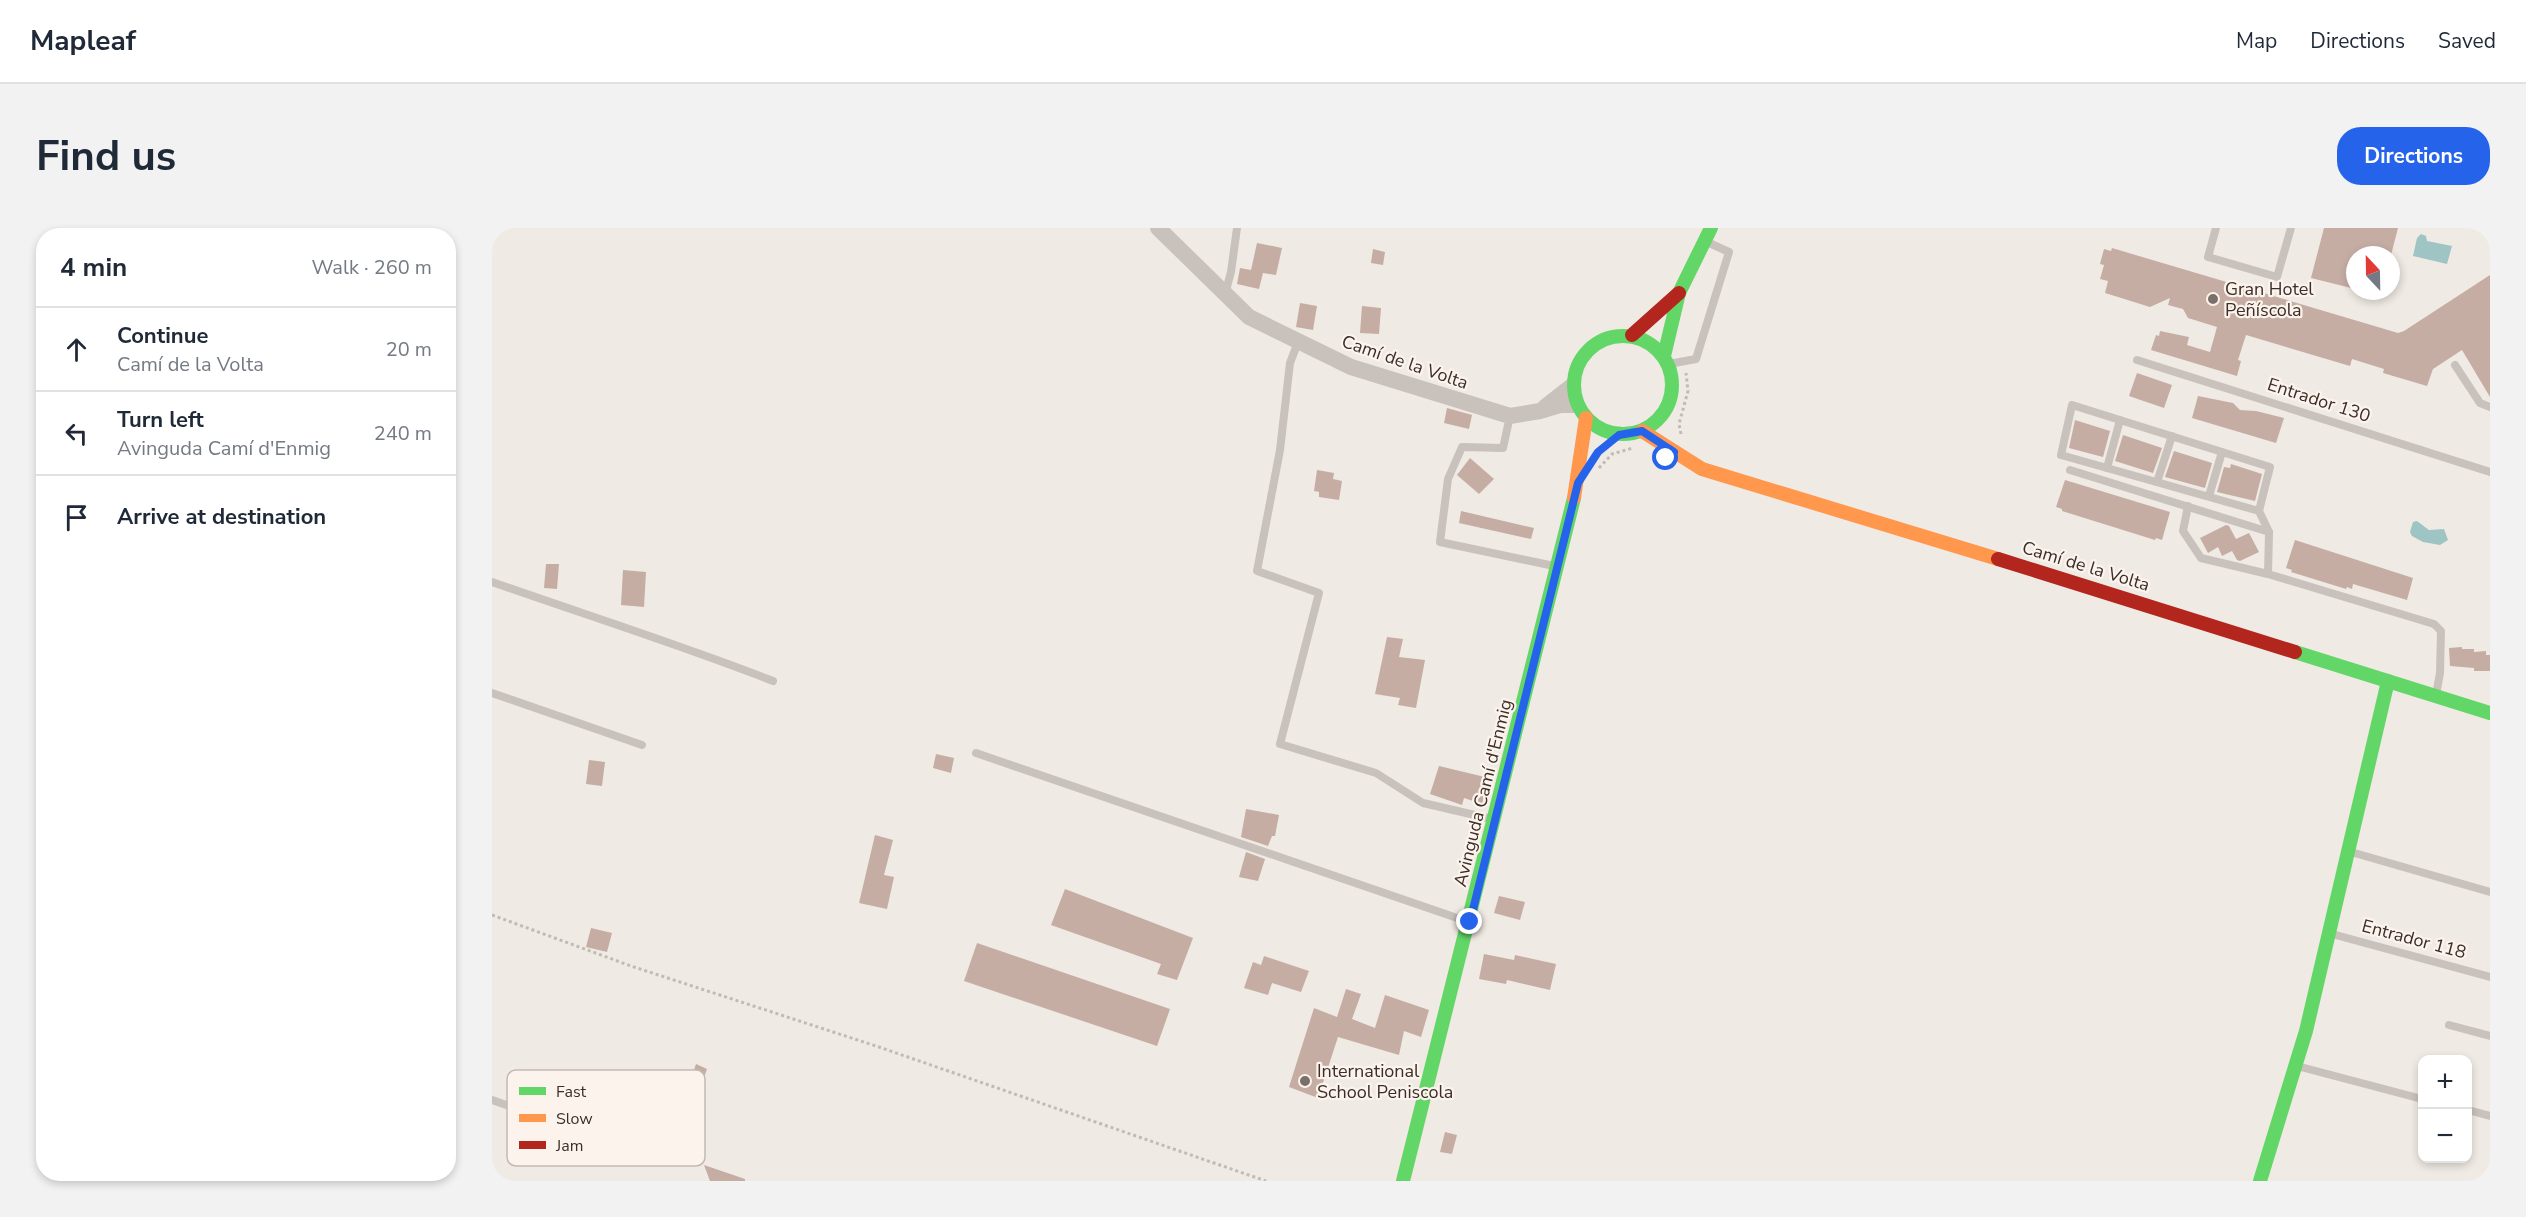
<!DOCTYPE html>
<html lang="en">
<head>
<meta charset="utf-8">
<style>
	body { margin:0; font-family:"Nunito Sans",sans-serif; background:#f2f2f3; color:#1f2937 }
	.controls { position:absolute; right:18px; bottom:18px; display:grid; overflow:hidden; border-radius:12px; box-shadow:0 3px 9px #0003 }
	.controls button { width:54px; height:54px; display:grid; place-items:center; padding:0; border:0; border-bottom:2px solid #e0e1e3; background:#fff; color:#1f2937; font:30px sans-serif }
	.compass { position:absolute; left:1854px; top:18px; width:54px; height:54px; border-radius:50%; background:#fff; box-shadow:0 3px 9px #0003; rotate:338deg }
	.stop { position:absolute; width:18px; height:18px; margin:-14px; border:4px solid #2563eb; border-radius:50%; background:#fff }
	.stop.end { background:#2563eb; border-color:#fff; box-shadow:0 2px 6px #0008 }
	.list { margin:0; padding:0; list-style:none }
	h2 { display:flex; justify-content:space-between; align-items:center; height:78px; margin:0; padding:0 24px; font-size:26px }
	h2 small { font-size:20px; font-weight:400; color:#747a83 }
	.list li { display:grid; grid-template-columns:39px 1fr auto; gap:18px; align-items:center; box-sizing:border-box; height:84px; padding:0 24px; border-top:2px solid #e0e1e3 }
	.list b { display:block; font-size:22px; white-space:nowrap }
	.list p { margin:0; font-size:20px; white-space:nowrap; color:#747a83 }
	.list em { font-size:20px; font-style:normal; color:#747a83 }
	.icon { flex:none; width:33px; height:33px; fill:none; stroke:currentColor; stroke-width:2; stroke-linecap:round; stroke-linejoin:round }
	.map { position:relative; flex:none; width:1998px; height:953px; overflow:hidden; border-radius:24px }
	header { display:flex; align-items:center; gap:36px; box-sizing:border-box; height:84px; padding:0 30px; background:#fff; border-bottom:2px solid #e0e1e3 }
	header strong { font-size:28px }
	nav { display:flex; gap:33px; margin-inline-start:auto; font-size:21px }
	.intro { display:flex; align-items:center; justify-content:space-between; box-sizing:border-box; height:144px; padding:0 36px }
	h1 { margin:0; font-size:42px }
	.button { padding:15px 27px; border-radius:24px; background:#2563eb; color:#fff; font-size:21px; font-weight:700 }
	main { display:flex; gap:36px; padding:0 36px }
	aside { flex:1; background:#fff; border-radius:24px; box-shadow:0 3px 9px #0003 }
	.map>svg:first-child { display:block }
	.water { fill:#9ec4c3 }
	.building { fill:#c5ada4 }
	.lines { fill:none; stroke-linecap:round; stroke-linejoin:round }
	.path { stroke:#c2bab4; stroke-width:3; stroke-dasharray:3 3; stroke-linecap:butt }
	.lane { stroke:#c9c2bc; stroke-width:8 }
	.street { stroke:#c9c2bc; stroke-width:16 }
	.fast { stroke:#63d668; stroke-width:14 }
	.slow { stroke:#ff974d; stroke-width:14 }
	.jam { stroke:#b3261e; stroke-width:14 }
	.route { stroke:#2563eb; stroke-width:8 }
	.poi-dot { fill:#7a706a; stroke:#fcf4ec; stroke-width:2 }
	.labels { text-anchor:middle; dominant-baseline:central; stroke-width:4.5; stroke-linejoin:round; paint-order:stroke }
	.poi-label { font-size:18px; fill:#3b2e29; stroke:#fcf4ec; text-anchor:start }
	.street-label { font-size:18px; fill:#3b2e29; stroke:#fcf4ec }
	.key { fill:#fcf4ec; stroke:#c2b9b2; stroke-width:1.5 }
	.key-label { font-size:16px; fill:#3b2e29 }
</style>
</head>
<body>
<header>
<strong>Mapleaf</strong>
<nav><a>Map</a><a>Directions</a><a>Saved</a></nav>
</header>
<div class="intro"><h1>Find us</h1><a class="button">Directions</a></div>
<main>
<aside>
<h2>4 min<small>Walk · 260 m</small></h2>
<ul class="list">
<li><svg class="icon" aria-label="ahead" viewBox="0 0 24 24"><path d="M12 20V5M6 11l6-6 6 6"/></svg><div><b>Continue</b><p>Camí de la Volta</p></div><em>20 m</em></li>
<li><svg class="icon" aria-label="left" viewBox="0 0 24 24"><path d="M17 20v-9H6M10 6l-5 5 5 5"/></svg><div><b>Turn left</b><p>Avinguda Camí d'Enmig</p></div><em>240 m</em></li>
<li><svg class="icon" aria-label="arrive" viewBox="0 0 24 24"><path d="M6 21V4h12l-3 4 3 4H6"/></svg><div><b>Arrive at destination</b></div></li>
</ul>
</aside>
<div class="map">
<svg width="1998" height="953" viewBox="0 0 1998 953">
	<rect width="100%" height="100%" fill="#f0eae4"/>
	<g class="water">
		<polygon points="1929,6 1934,8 1935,13 1960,18 1955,36 1921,28 1925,10"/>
		<polygon points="1925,293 1937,302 1952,301 1956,312 1948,317 1931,314 1920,308 1918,304 1921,294"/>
	</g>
	<g class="building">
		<polygon points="1832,0 1906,0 1899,27 1863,27 1863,61 1819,50"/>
		<polygon points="765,15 790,20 784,47 771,45 767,61 745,56 748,40 759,42"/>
		<polygon points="1620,20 1906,105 1912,103 1998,47 1998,169 1970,122 1941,141 1935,158 1891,145 1892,141 1860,131 1858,138 1754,107 1746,132 1749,133 1745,148 1659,122 1664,107 1667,108 1668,103 1697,109 1695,117 1718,124 1725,99 1696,90 1691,81 1676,77 1678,70 1658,79 1613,65 1616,53 1608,51 1612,37 1608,36 1612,21 1619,23"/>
		<polygon points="881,21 893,24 891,37 879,35"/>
		<polygon points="808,75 825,78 821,102 804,99"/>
		<polygon points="870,78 889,80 887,106 868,105"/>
		<polygon points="1645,145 1680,157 1672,180 1637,168"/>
		<polygon points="1706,168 1741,175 1748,182 1764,183 1792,190 1784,215 1700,190"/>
		<polygon points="955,180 980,187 977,201 952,195"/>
		<polygon points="1583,192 1618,203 1611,229 1577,220"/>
		<polygon points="1631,207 1670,220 1661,245 1623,233"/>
		<polygon points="1682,223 1720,235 1713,260 1673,249"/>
		<polygon points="978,230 1002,251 987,266 965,247"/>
		<polygon points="1739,236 1770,246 1763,273 1725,264 1732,239 1738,240"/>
		<polygon points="825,242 842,245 841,251 850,253 847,272 827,269 827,264 822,263"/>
		<polygon points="1573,252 1678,284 1670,312 1664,310 1663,312 1570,283 1570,281 1564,279"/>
		<polygon points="969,283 1042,300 1039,311 967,295"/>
		<polygon points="1734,297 1737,298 1744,311 1757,305 1767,324 1748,333 1745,332 1740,323 1730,328 1726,319 1716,325 1708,310"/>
		<polygon points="1803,312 1921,350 1915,372 1861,356 1860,361 1855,359 1854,361 1799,344 1800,342 1794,340"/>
		<polygon points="54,336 67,336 65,361 52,360"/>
		<polygon points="131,342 154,344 152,379 129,377"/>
		<polygon points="895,409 911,411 907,429 933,432 924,480 906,477 908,470 883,466"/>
		<polygon points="1970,419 1970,421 1982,421 1982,424 1994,423 1994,427 1998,427 1998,443 1982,443 1982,440 1958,438 1957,420"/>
		<polygon points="444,526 462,530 459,545 441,540"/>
		<polygon points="97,532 113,534 110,558 94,556"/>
		<polygon points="947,538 997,550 990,576 972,570 970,577 938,566"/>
		<polygon points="754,581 787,587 783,608 780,608 776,618 749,609"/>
		<polygon points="383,607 401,612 392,647 402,649 395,681 367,675"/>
		<polygon points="754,624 773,631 766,653 747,649"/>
		<polygon points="573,661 701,710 685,752 665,746 669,736 559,697"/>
		<polygon points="1007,668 1033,674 1028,692 1002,685"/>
		<polygon points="99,700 120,705 115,724 94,719"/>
		<polygon points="485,715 678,781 665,818 472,753"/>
		<polygon points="992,726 1022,732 1023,727 1064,736 1058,762 1015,752 1014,756 987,751"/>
		<polygon points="772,728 817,743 809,764 780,755 776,767 752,760 761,734 769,737"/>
		<polygon points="854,761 869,766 860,791 883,800 893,767 937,782 929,809 912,803 907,827 846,809 826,870 797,859 822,780 845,789"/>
		<polygon points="204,836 215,841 209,858 198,854"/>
		<polygon points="953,904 965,907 960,926 948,924"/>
		<polygon points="212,937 253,951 253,953 218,953"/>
	</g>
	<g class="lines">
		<g class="path">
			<polyline points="1189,206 1187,196 1196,163 1194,145"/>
			<polyline points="1107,240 1120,226 1141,220"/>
			<polyline points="0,687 139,738 384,818 774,953"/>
		</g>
		<g class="lane">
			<polyline points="1724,0 1716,29 1785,49 1799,0"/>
			<polyline points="733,66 739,44 745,0"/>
			<polyline points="806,114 798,135 788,222 765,343 827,365 788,516 884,545 931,575 1000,591"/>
			<polyline points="1645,132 1998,244"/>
			<polyline points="1177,136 1204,131 1237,24 1215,14"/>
			<polyline points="1963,137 1988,175 1998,179"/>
			<polyline points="1018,188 1011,220 970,219 956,251 948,314 1062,338"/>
			<polyline points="1615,240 1628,192"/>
			<polyline points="1578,242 1777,304 1776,346 1942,396 1949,403 1948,445 1944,467"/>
			<polyline points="1665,254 1680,208"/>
			<polyline points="1717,268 1730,224"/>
			<polyline points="1696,278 1691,303 1709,330 1776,346"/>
			<polyline points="1767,283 1569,227 1580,177 1778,239 1767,283 1777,304"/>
			<path d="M 0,354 C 94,387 189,417 281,453"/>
			<polyline points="0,465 150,517"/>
			<polyline points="484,525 974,693"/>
			<polyline points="1859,624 1998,664"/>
			<polyline points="1840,706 1998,749"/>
			<polyline points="1957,797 1998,808"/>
			<polyline points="1805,838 1930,871"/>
			<polyline points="0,872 176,933"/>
			<polyline points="1976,882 1998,888"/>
		</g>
		<g class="street">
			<polyline points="666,0 757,89 859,139 1018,188 1048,183 1068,177 1085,177"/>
			<polyline points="1053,179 1081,157"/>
		</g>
		<g class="fast">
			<circle cx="1131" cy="157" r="49"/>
			<polyline points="1172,128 1187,65 1219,0"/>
			<polyline points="1803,424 1998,485"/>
			<polyline points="911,953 1082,270"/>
			<polyline points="1768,953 1814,803 1896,453"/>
		</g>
		<g class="slow">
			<polyline points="1150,203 1210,241 1506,331"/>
			<polyline points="1082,270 1094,190"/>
		</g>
		<g class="jam">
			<polyline points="1140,107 1187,65"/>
			<polyline points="1506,331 1803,424"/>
		</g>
	</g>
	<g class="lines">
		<polyline class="route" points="978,694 1086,255 1106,224 1127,207 1150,203 1182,224 1174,230"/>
	</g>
	<g class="poi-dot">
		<circle cx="1721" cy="71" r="6"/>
		<circle cx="813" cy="853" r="6"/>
	</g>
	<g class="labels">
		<g class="poi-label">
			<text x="1733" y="61">Gran Hotel<tspan x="1733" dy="21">Peñíscola</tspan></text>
			<text x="825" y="843">International<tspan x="825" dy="21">School Peniscola</tspan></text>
		</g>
		<g class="street-label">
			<text transform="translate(913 134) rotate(19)">Camí de la Volta</text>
			<text transform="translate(1827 172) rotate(18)">Entrador 130</text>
			<text transform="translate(1594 338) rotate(17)">Camí de la Volta</text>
			<text transform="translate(991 565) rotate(-76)">Avinguda Camí d'Enmig</text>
			<text transform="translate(1922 711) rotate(15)">Entrador 118</text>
		</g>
	</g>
	<rect x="15" y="842" width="198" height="96" rx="9" class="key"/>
	<rect x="27" y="859" width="27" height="8" fill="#63d668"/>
	<rect x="27" y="886" width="27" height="8" fill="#ff974d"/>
	<rect x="27" y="913" width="27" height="8" fill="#b3261e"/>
	<g class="key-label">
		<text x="64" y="869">Fast</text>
		<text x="64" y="896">Slow</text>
		<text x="64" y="923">Jam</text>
	</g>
</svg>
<div class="controls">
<button>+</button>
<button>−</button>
</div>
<svg class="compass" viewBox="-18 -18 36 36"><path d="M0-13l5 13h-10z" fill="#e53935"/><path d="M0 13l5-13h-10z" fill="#747a83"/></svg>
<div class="stop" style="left:1174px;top:230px"></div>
<div class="stop end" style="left:978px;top:694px"></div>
</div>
</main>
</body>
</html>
